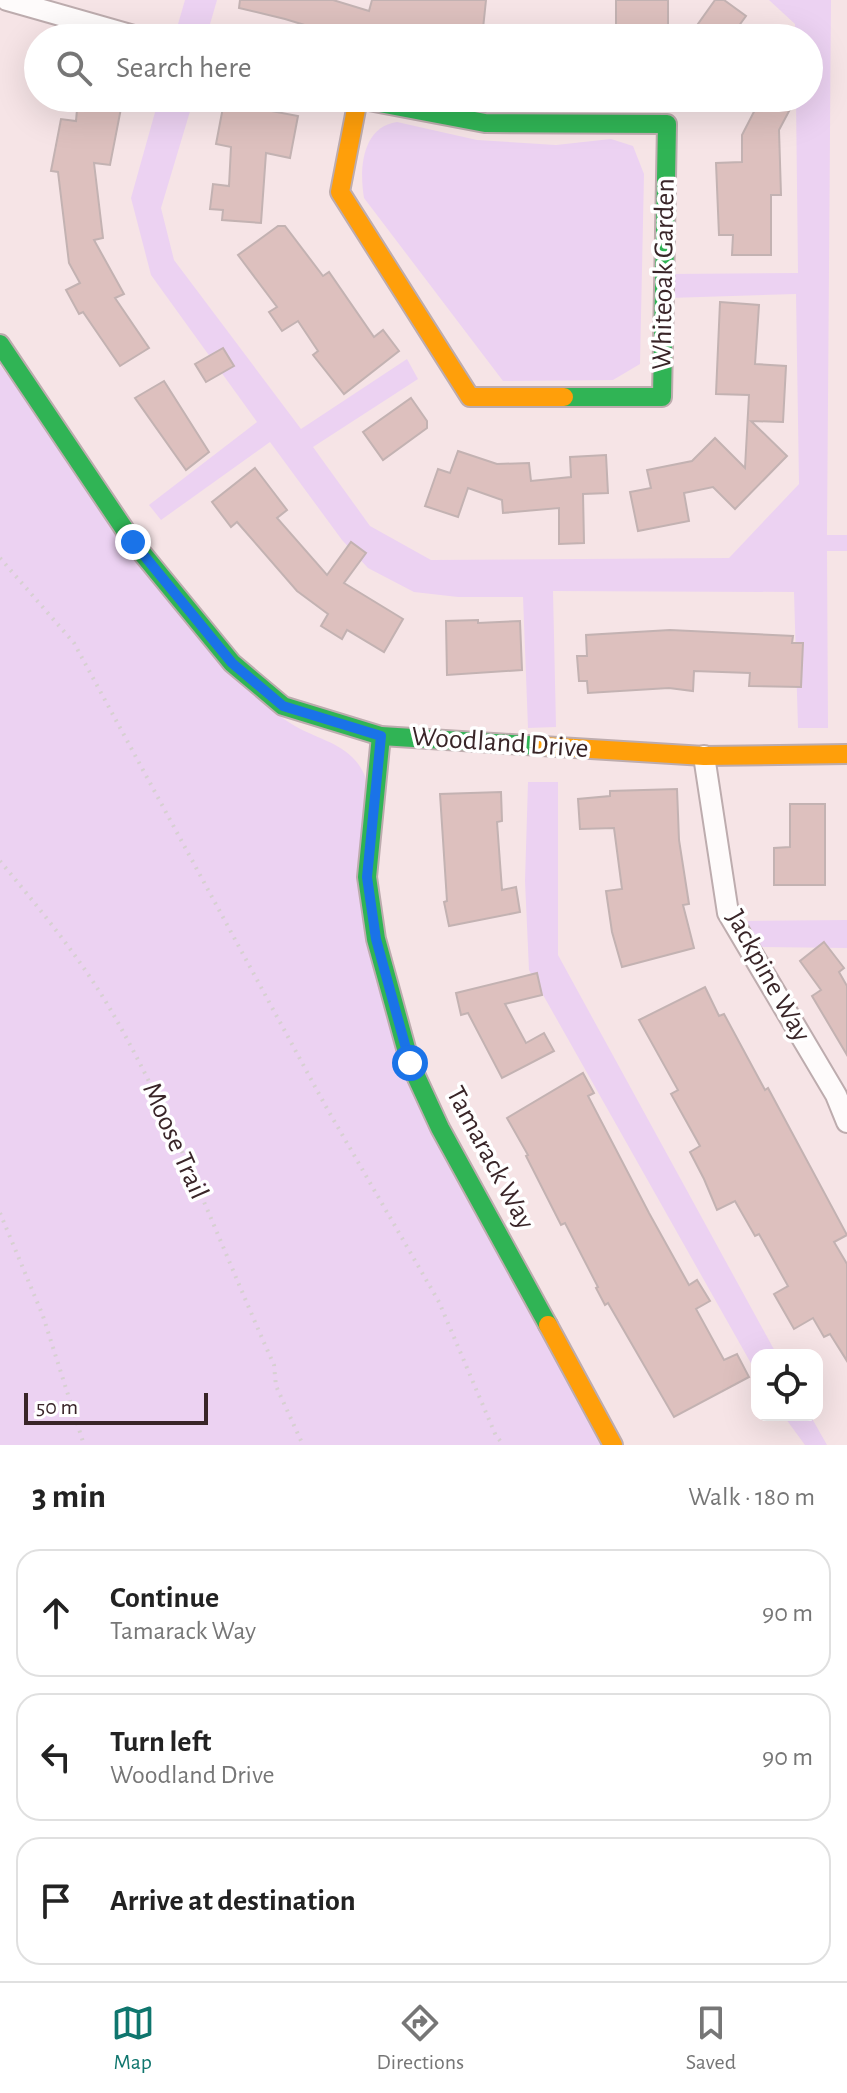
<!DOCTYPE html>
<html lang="en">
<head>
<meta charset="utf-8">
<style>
	body { margin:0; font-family:"Alegreya Sans",sans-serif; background:#f6f6f6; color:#222 }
	.controls { position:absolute; right:24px; bottom:24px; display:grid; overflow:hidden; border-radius:16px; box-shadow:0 8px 32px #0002 }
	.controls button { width:72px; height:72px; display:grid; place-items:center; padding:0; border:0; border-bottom:2px solid #e0e0e0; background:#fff; color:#222; font:40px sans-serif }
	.scale { position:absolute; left:24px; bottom:20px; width:184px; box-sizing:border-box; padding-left:8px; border:4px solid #392528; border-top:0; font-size:22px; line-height:28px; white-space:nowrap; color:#392528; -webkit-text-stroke:6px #fff; paint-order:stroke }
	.stop { position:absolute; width:24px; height:24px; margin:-18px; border:6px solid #1a73e8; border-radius:50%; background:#fff }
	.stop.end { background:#1a73e8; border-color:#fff; box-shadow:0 2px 8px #0008 }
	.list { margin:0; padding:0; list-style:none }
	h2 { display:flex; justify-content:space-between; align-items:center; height:104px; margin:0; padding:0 32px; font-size:34px }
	h2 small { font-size:26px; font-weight:400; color:#767676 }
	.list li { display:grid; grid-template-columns:52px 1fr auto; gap:24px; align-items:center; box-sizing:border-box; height:128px; margin:0 16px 16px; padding:0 16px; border:2px solid #e0e0e0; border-radius:24px }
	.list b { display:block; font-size:30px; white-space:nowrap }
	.list p { margin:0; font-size:26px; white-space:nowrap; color:#767676 }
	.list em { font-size:26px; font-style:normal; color:#767676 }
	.icon { flex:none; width:44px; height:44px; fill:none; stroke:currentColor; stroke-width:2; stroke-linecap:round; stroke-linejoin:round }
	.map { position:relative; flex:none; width:847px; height:1445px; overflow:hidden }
	.search { position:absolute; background:#fff; box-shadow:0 8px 32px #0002; left:24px; right:24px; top:24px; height:88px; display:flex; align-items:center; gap:20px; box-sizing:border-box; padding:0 28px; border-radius:44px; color:#767676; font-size:30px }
	.sheet { height:536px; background:#fff }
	nav { display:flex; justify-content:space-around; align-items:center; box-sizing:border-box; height:112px; border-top:2px solid #e0e0e0; background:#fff; font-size:22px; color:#767676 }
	nav a { display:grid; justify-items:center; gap:4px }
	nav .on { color:#0f766e }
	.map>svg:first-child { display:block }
	.green { fill:#ecd2f2 }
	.building { fill:#ddc0be; stroke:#c3b2b2; stroke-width:2 }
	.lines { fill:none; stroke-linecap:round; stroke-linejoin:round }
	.street-casing { stroke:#bdacae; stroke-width:24 }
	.fast-casing { stroke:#bdacae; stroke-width:22 }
	.slow-casing { stroke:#bdacae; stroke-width:22 }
	.path { stroke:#d7d0d2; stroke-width:4; stroke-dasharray:2 6; stroke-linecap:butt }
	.street { stroke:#fefbfb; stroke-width:20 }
	.fast { stroke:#30b455; stroke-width:18 }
	.slow { stroke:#ff9f0a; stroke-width:18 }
	.route { stroke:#1a73e8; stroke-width:10 }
	.labels { text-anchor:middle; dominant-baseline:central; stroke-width:7; stroke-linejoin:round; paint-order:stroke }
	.street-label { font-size:28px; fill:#392528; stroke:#fff }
</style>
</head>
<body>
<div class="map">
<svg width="847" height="1445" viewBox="0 0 847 1445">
	<rect width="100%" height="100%" fill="#f6e4e6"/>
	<g class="green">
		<polygon points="185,0 217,0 206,38 176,31"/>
		<polygon points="769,0 831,0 827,535 847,535 847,551 827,551 828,728 798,728 794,592 553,591 556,727 528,728 523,597 458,597 414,592 368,568 342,540 270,442 161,520 149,505 257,422 151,275 131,198 159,98 194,98 161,208 174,260 301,429 407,359 418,379 313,447 370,526 431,560 729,558 799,484 796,294 669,298 669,274 798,273 796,98 809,98 809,38 795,38 795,24"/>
		<path d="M 397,122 L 477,140 L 556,145 L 611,139 L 633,146 L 644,174 L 640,364 L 613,380 L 503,381 L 364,198 C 359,169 362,127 397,122 Z"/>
		<path d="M 0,365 L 244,687 C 260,700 277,716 295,726 C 323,742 351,744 365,776 L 387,1012 L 604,1445 L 0,1445 Z"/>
		<polygon points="528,782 558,782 558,955 777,1355 757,1355 757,1374 529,970 525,881"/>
		<polygon points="847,920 847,948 759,947 747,921"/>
		<polygon points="783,1415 810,1415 827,1445 805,1445"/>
	</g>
	<g class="building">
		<polygon points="240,0 333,0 369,11 372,0 486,0 482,38 347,38 285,19 239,8"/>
		<rect x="616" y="0" width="52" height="38"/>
		<polygon points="715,0 724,0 746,16 730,38 688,38"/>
		<polygon points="78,98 123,98 110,165 94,163 103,238 94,240 124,294 115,298 149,348 120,366 83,312 79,314 66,290 80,283 69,263 58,172 51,171 61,119 76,121"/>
		<polygon points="761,98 796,98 779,130 781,195 771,195 771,255 732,255 733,235 719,235 716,163 742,162 742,135"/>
		<polygon points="224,102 298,116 290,158 266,153 261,223 222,220 223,210 210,209 213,184 229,186 231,147 216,144"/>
		<polygon points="278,226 285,226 323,276 329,272 374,337 383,330 399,351 344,394 313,355 318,351 298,321 282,331 269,312 277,307 238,255"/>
		<polygon points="720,302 759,305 755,364 786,366 783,422 751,421 787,456 735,509 713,487 684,493 689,521 638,531 630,492 651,488 647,470 692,461 715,438 745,468 749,395 716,394"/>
		<polygon points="223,348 234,366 206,382 195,364"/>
		<polygon points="164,381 209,452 186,470 135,398"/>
		<polygon points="411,398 427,421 427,428 383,460 363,432"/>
		<polygon points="458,451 497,464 529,463 531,481 571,477 570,457 606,455 608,493 583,494 584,543 559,544 559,508 503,513 502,500 468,488 458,517 425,506 438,469 450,473"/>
		<polygon points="255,468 287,510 277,518 327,575 351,542 366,553 344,583 403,619 384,652 347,630 342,639 321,626 328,614 297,591 237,522 231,527 212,502"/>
		<polygon points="478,620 478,623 520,621 522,670 447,675 446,621"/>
		<polygon points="670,630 793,636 792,643 803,643 801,687 749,686 750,673 694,671 693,691 669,688 588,693 587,681 579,681 577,656 587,656 586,635"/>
		<polygon points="677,789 679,840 689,904 683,905 694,948 622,967 612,932 606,891 622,889 614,828 580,829 578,799 610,796 610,791"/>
		<polygon points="501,792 502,821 497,822 502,890 516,887 520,912 449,926 444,902 447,901 440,794"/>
		<polygon points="790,804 825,804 825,885 774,885 774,848 790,847"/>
		<polygon points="824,942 844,968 839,972 847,986 847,1055 812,996 821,990 800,961"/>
		<polygon points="537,973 542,995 505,1004 526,1043 544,1033 554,1051 502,1078 468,1013 461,1015 456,993"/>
		<polygon points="705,987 719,1016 724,1014 765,1090 768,1088 847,1235 834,1242 847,1264 847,1361 830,1334 824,1337 813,1318 794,1329 774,1294 788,1286 759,1234 755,1236 735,1201 717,1210 704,1179 690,1152 700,1146 671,1094 678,1090 639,1020"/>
		<polygon points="583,1073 594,1093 588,1096 649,1213 689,1285 697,1280 710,1301 696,1309 724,1360 737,1354 749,1377 674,1417 608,1303 605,1305 596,1288 598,1287 565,1223 561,1225 526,1156 528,1155 507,1118"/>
	</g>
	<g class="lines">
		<defs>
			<g id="street">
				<polyline points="7,0 141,38"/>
				<polyline points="704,756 728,913 836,1095 847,1122"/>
			</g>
			<g id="fast">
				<polyline points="353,98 485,123 667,124 662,397 564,397"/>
				<polyline points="0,344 133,542 232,663 283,706 381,736 542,746"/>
				<polyline points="381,736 367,877 376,939 410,1063 440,1128 548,1325"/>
			</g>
			<g id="slow">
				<polyline points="358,99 340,192 470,397 564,397"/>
				<polyline points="542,746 704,756 847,754"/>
				<polyline points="548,1325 613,1445"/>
			</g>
		</defs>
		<use href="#street" class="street-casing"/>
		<use href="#fast" class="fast-casing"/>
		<use href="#slow" class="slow-casing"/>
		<g class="path">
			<polyline points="0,558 74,643 325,1105 439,1302 496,1436 504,1445"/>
			<path d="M 0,861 C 38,907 78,955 109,1007 C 175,1120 220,1245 274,1365 L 276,1386 L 303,1445"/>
			<polyline points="0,1213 43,1316 84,1445"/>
		</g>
		<use href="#street" class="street"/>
		<use href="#fast" class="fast"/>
		<use href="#slow" class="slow"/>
	</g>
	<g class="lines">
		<polyline class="route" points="133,542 232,663 283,706 381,736 367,877 376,939 410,1063"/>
	</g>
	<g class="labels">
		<g class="street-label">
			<text transform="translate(664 274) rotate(-89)">Whiteoak Garden</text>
			<text transform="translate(500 743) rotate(4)">Woodland Drive</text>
			<text transform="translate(768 976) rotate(61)">Jackpine Way</text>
			<text transform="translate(175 1141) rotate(66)">Moose Trail</text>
			<text transform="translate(490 1158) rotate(62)">Tamarack Way</text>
		</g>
	</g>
</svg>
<div class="controls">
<button><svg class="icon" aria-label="locate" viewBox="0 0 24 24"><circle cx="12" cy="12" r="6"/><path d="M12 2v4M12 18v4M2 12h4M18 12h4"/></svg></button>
</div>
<div class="scale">50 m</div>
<div class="stop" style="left:410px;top:1063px"></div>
<div class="stop end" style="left:133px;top:542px"></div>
<div class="search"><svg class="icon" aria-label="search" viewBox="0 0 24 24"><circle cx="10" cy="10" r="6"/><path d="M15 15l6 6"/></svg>Search here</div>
</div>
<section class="sheet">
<h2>3 min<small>Walk · 180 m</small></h2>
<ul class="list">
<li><svg class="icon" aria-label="ahead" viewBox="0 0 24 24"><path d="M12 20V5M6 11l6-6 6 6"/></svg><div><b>Continue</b><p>Tamarack Way</p></div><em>90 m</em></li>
<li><svg class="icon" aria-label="left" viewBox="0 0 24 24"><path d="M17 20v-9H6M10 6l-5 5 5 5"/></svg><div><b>Turn left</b><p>Woodland Drive</p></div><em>90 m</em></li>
<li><svg class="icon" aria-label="arrive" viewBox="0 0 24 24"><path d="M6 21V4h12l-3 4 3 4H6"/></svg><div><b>Arrive at destination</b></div></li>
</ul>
</section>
<nav>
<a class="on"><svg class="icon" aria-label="map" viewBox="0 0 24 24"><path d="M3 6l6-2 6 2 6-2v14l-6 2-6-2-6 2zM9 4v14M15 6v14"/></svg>Map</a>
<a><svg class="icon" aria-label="directions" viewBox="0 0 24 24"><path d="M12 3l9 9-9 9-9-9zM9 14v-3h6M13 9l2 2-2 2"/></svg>Directions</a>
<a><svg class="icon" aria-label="saved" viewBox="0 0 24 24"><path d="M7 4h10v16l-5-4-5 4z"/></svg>Saved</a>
</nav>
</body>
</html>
